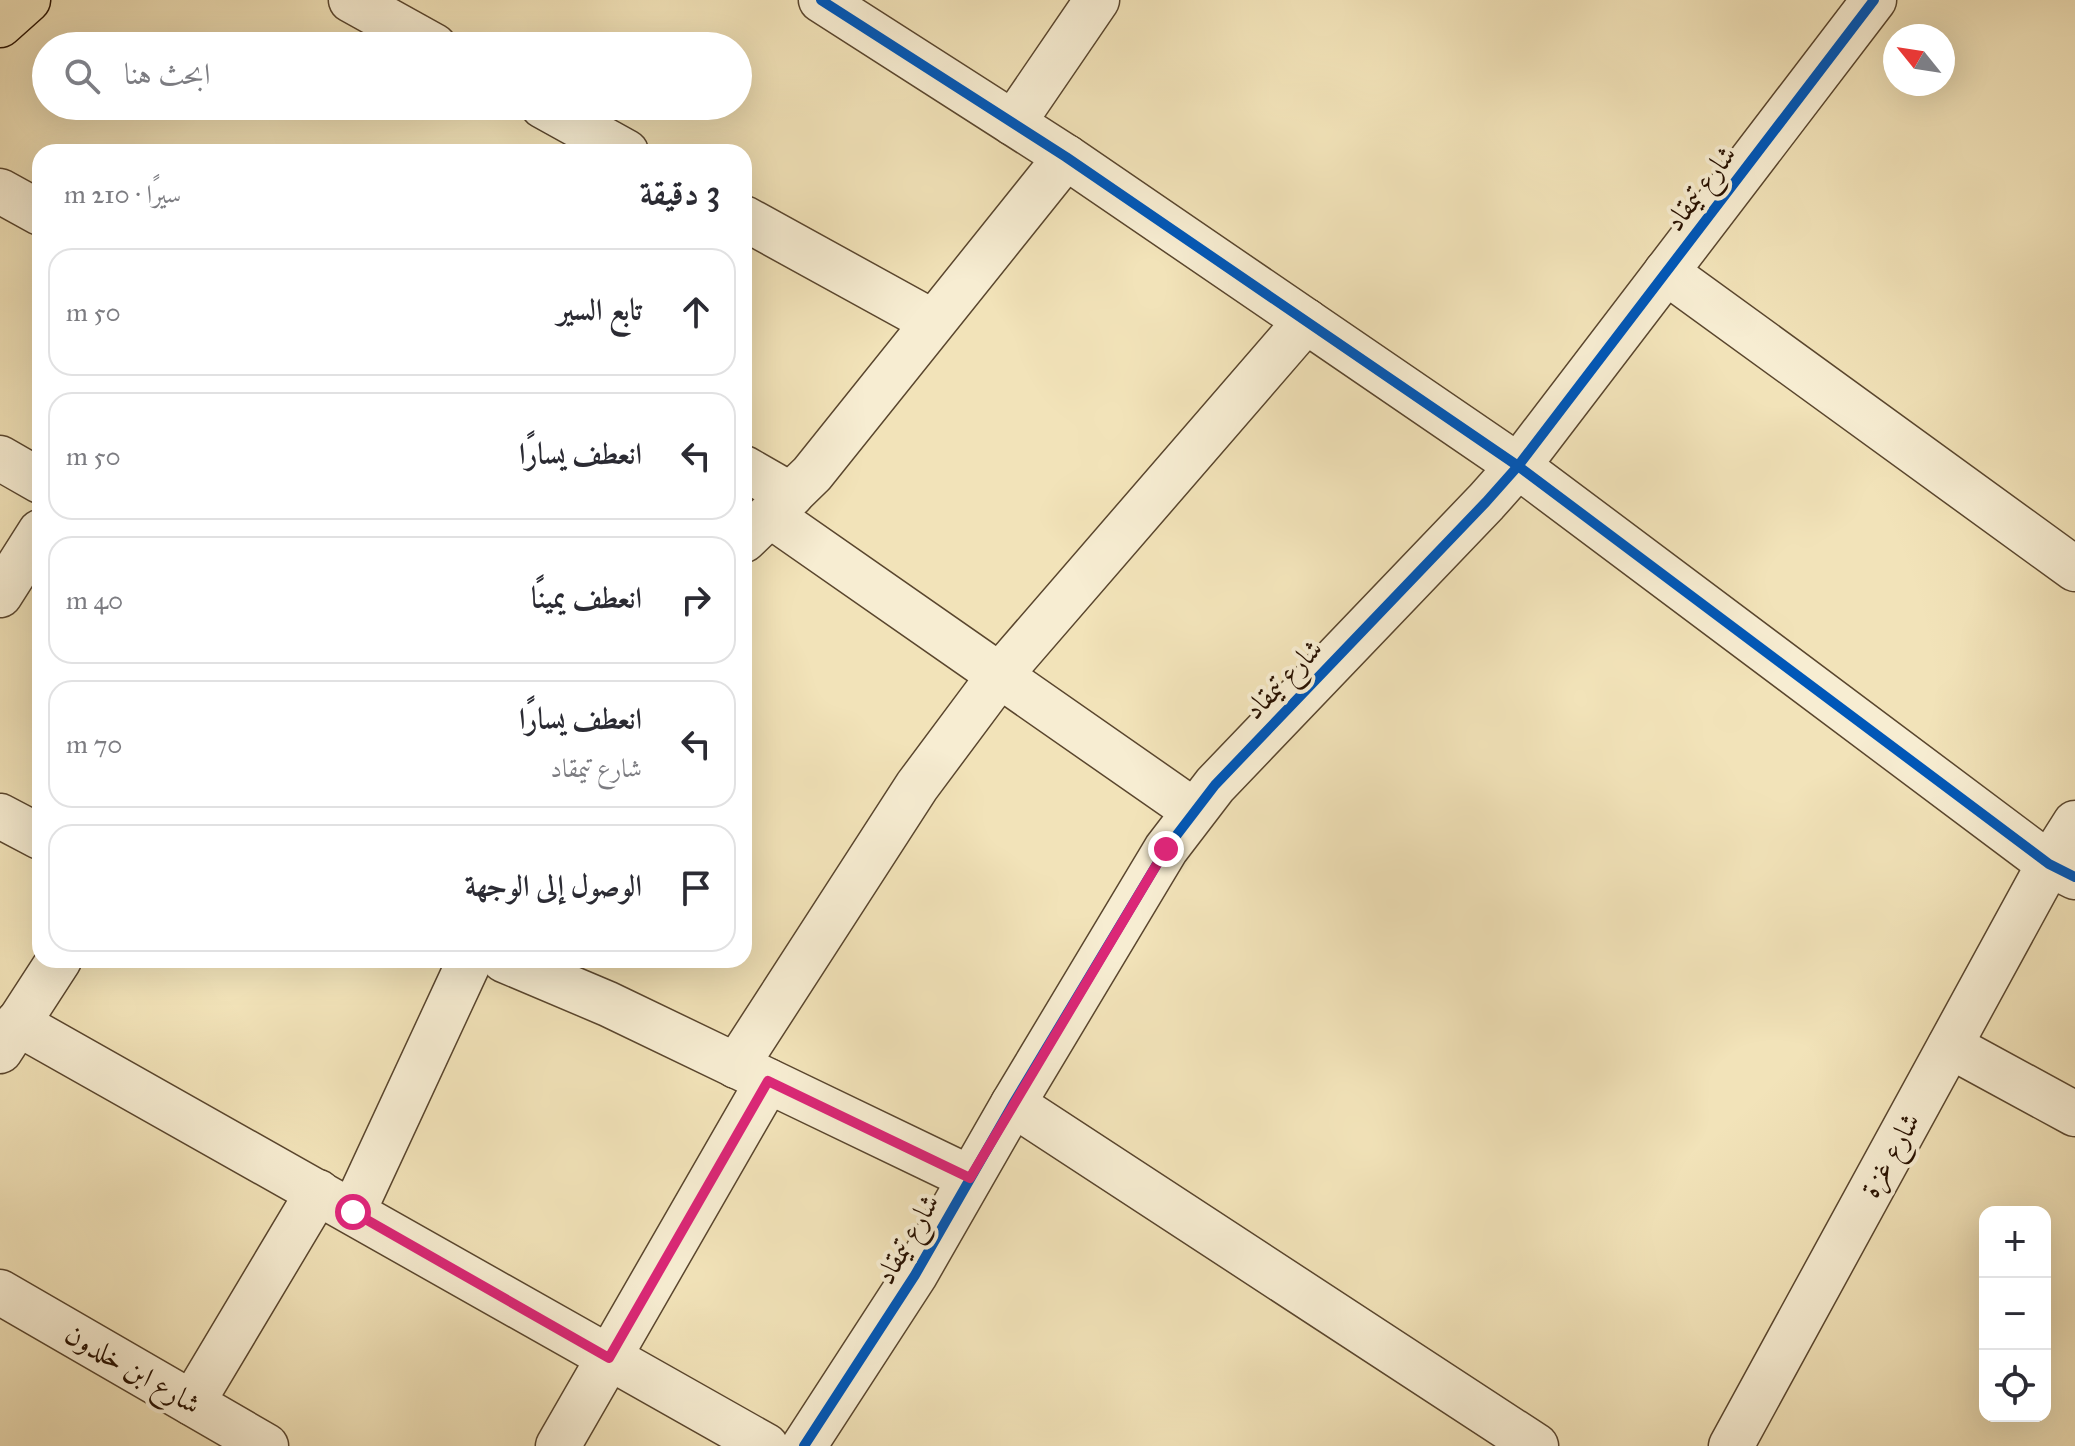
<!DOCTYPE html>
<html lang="ar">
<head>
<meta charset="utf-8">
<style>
	body { margin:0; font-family:"IM FELL Great Primer",Amiri,serif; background:#f2f2f3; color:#2b2b33; direction:rtl }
	.controls { position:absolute; right:24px; bottom:24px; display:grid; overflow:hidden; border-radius:16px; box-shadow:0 8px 32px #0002 }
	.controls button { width:72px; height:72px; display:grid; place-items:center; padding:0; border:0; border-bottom:2px solid #e1e1e2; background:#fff; color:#2b2b33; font:40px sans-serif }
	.compass { position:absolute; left:1883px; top:24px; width:72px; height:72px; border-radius:50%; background:#fff; box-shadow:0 8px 32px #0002; rotate:300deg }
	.stop { position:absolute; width:24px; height:24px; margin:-18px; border:6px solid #db2777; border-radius:50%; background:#fff }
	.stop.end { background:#db2777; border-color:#fff; box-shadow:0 2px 8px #0008 }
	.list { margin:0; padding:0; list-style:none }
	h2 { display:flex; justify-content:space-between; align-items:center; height:104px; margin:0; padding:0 32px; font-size:34px }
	h2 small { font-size:26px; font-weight:400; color:#7c7c81 }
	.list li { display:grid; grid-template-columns:52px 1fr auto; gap:24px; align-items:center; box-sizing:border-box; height:128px; margin:0 16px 16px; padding:0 16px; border:2px solid #e1e1e2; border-radius:24px }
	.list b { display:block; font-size:30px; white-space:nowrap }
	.list p { margin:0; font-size:26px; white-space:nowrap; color:#7c7c81 }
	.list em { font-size:26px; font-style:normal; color:#7c7c81 }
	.icon { flex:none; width:44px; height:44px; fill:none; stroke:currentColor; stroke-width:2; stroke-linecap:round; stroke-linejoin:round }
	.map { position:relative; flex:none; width:2075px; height:1446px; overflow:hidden; direction:ltr }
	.search { position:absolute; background:#fff; box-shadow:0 8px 32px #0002; left:32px; top:32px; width:720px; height:88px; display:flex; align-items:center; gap:20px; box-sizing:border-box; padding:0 28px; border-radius:44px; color:#7c7c81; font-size:30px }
	.panel { position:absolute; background:#fff; box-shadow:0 8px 32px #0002; left:32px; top:144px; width:720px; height:824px; border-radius:24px; direction:rtl }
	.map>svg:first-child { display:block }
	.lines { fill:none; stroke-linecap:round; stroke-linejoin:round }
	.minor-casing { stroke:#5a462e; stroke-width:47 }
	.major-casing { stroke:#281100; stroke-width:47 }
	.minor { stroke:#f7edd2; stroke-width:44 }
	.major { stroke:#f2e3b9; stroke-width:44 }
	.cycleway-casing { stroke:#f7edd2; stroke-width:15 }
	.cycleway { stroke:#0057b8; stroke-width:10 }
	.route { stroke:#db2777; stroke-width:10 }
	.labels { text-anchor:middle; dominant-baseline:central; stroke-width:8; stroke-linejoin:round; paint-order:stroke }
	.street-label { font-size:28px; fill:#281100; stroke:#f7edd2 }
</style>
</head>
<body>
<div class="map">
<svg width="2075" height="1446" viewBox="0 0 2075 1446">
	<rect width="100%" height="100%" fill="#f2e3b9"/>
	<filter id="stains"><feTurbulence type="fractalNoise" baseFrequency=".0025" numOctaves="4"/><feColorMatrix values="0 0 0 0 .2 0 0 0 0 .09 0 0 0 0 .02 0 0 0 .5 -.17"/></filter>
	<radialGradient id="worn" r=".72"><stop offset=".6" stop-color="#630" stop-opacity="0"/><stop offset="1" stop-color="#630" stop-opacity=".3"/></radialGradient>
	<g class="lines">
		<defs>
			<g id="minor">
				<polyline points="351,0 434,46"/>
				<polyline points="821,0 1066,157 1518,466 2049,864 2075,877"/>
				<polyline points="543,106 626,152"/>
				<polyline points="1013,123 1097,0"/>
				<polyline points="0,191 40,213"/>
				<polyline points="744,218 933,322"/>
				<polyline points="1666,272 2075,569"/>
				<polyline points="0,458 40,481"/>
				<polyline points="744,468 791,495"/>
				<polyline points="771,516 1194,811"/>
				<polyline points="744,540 812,474 1066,157"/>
				<polyline points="0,595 40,532"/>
				<polyline points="0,816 40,837"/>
				<polyline points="504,960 608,1004 970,1178"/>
				<polyline points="17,1023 766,1446"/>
				<polyline points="1950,1046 2075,1114"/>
				<polyline points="0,1051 59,960"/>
				<polyline points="736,1066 917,786 999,676 1306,321"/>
				<polyline points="1013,1104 1536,1446"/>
				<polyline points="353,1212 470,960"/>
				<polyline points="0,1292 266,1446"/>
				<polyline points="192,1403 318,1192"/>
				<polyline points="558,1446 768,1081"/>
				<polyline points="804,1446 915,1275 1013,1104 1166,849 1215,785 1486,502 1518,466 1874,0"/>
				<polyline points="1731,1446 2049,864 2075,823"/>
			</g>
			<polyline id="major" points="0,25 28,0"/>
		</defs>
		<use href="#minor" class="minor-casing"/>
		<use href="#major" class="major-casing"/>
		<use href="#minor" class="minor"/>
		<use href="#major" class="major"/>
		<defs>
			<g id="cycleway">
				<polyline points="821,0 1066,157 1518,466 2049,864 2075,877"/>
				<polyline points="804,1446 915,1275 1013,1104 1166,849 1215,785 1486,502 1518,466 1874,0"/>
			</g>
		</defs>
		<use href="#cycleway" class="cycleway-casing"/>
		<use href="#cycleway" class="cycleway"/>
	</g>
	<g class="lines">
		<polyline class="route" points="353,1212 609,1358 768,1081 970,1178 1166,849"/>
	</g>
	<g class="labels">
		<g class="street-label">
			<text transform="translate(1700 188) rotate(-53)">شارع تيمقاد</text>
			<text transform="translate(1283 679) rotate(-46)">شارع تيمقاد</text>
			<text transform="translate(1890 1155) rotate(-61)">شارع غزة</text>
			<text transform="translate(907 1239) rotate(-60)">شارع تيمقاد</text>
			<text transform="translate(133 1369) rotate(30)">شارع ابن خلدون</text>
		</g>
	</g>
	<rect width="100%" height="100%" filter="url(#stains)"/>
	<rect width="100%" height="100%" fill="url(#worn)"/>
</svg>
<div class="controls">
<button>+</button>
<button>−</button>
<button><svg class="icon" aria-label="locate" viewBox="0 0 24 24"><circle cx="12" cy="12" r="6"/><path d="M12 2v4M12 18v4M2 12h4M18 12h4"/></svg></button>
</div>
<svg class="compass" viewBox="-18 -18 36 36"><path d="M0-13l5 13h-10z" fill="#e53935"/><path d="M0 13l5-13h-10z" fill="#7c7c81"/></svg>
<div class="stop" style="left:353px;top:1212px"></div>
<div class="stop end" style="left:1166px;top:849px"></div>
<div class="search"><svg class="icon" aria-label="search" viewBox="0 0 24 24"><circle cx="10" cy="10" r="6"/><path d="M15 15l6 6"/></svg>ابحث هنا</div>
<section class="panel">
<h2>3 دقيقة<small>سيرًا · 210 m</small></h2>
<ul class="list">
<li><svg class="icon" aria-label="ahead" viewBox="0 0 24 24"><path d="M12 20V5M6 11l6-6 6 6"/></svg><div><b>تابع السير</b></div><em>50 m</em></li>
<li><svg class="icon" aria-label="left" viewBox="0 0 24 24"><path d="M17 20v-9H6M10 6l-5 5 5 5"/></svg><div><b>انعطف يسارًا</b></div><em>50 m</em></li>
<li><svg class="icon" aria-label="right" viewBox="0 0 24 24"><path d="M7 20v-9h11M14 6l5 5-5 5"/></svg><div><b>انعطف يمينًا</b></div><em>40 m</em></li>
<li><svg class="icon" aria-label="left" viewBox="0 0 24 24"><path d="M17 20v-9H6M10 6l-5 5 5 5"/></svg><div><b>انعطف يسارًا</b><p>شارع تيمقاد</p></div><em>70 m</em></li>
<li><svg class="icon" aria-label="arrive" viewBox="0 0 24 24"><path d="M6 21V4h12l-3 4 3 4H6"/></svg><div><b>الوصول إلى الوجهة</b></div></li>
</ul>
</section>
</div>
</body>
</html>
